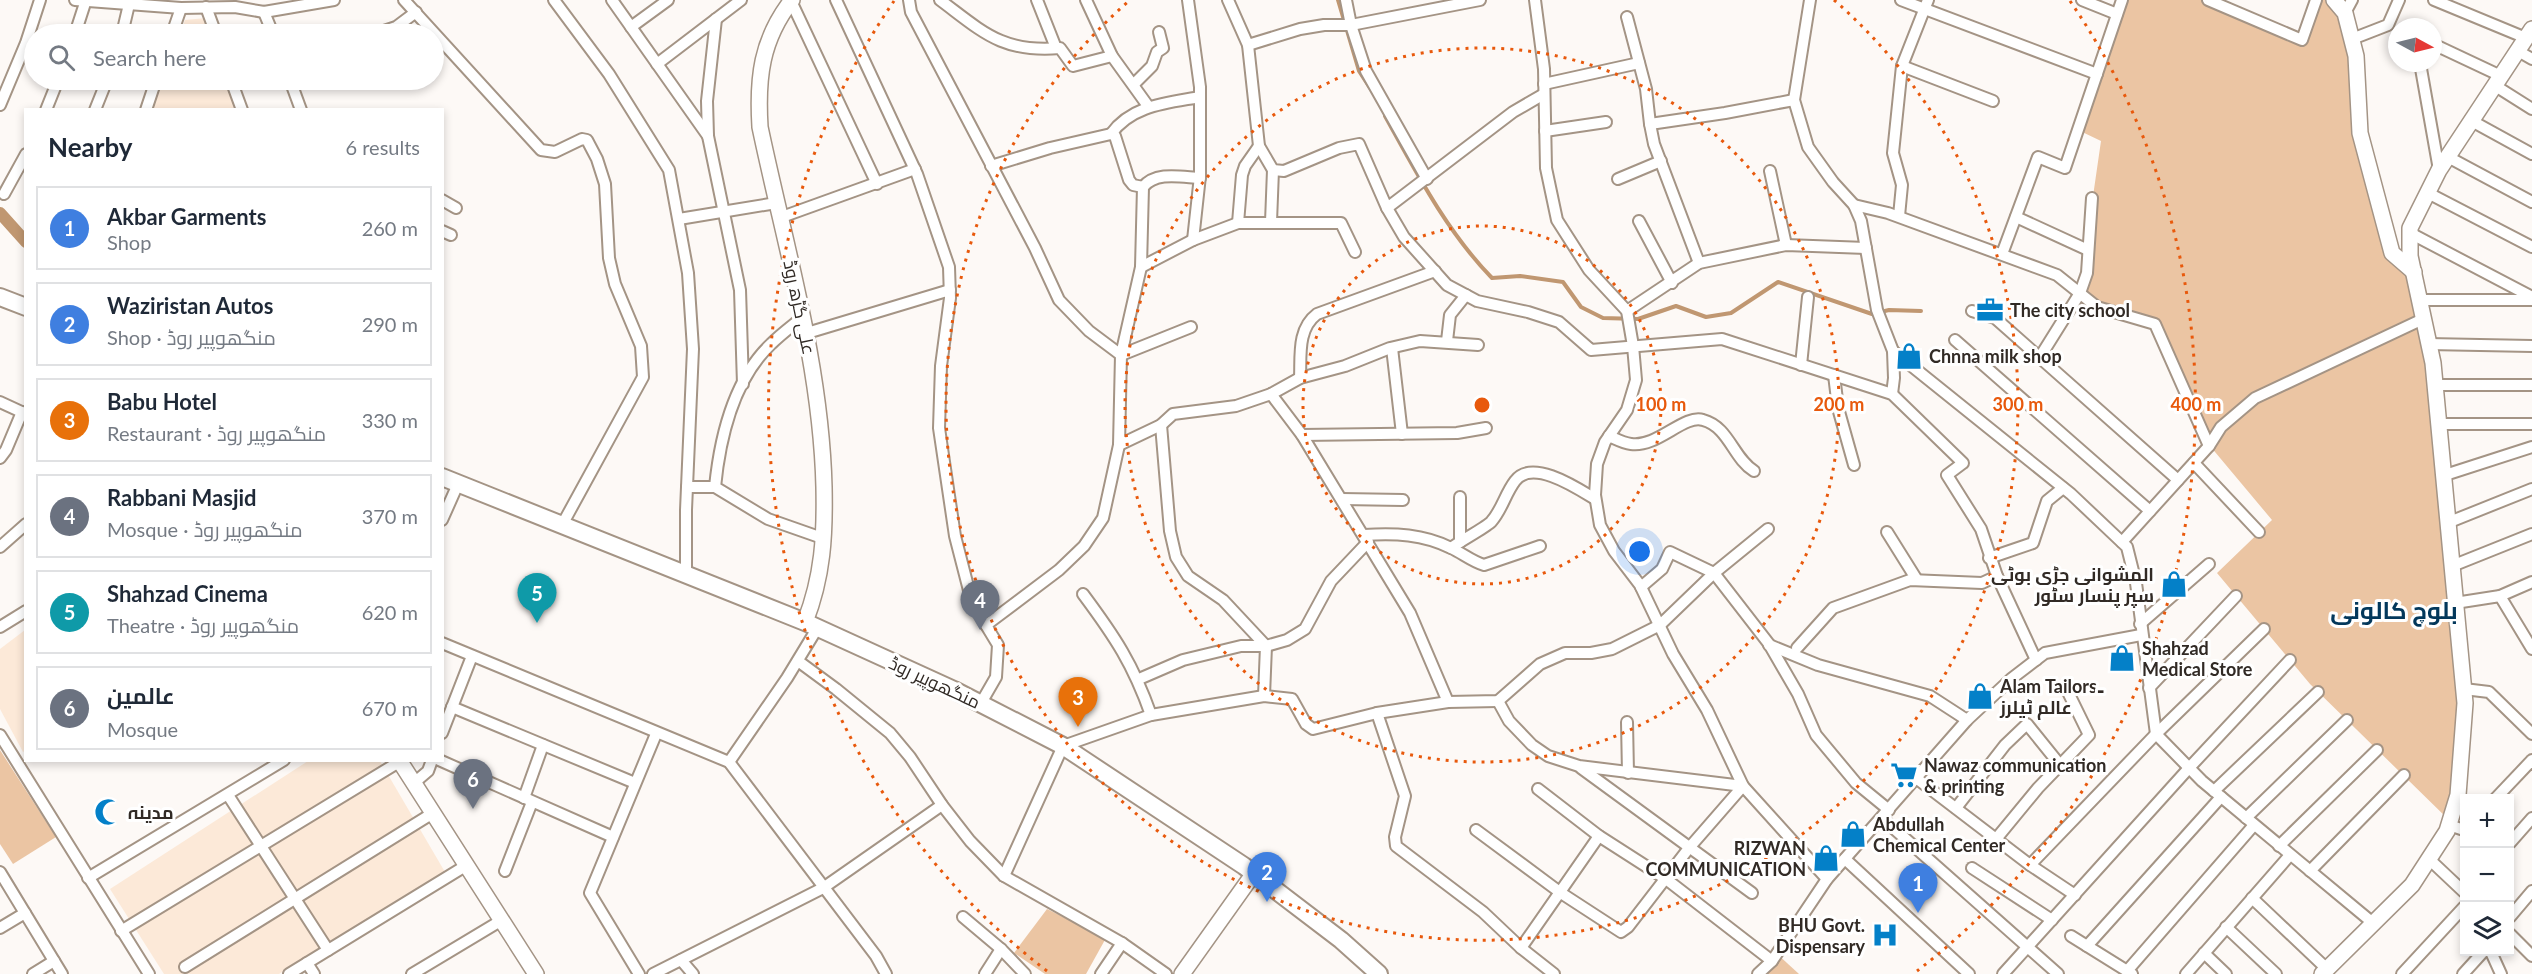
<!DOCTYPE html>
<html lang="en">
<head>
<meta charset="utf-8">
<style>
	body { margin:0; font-family:Lato,Cairo,sans-serif; background:#f2f2f3; color:#1f2937 }
	.controls { position:absolute; right:18px; bottom:18px; display:grid; overflow:hidden; border-radius:0px; box-shadow:0 3px 9px #0003 }
	.controls button { width:54px; height:54px; display:grid; place-items:center; padding:0; border:0; border-bottom:2px solid #e0e1e3; background:#fff; color:#1f2937; font:30px sans-serif }
	.compass { position:absolute; left:2388px; top:18px; width:54px; height:54px; border-radius:50%; background:#fff; box-shadow:0 3px 9px #0003; rotate:97deg }
	.you { position:absolute; left:1640px; top:552px; width:21px; height:21px; margin:-15px; border:4px solid #fff; border-radius:50%; background:#1a73e8; box-shadow:0 0 0 9px #1a73e833 }
	.badge { display:grid; place-items:center; width:39px; height:39px; border-radius:50%; background:#db2777; color:#fff; font-size:20px; font-weight:700 }
	.pin { position:absolute; translate:-50% -50px; filter:drop-shadow(0 2px 3px #0008) }
	.pin::after { content:''; position:absolute; top:32px; width:21px; height:18px; background:inherit; clip-path:polygon(0 0,100% 0,50% 100%) }
	.list { margin:0; padding:0; list-style:none }
	h2 { display:flex; justify-content:space-between; align-items:center; height:78px; margin:0; padding:0 24px; font-size:26px }
	h2 small { font-size:20px; font-weight:400; color:#747a83 }
	.list li { display:grid; grid-template-columns:39px 1fr auto; gap:18px; align-items:center; box-sizing:border-box; height:84px; margin:0 12px 12px; padding:0 12px; border:2px solid #e0e1e3; border-radius:0px }
	.list b { display:block; font-size:22px; white-space:nowrap }
	.list p { margin:0; font-size:20px; white-space:nowrap; color:#747a83 }
	.list em { font-size:20px; font-style:normal; color:#747a83 }
	.icon { flex:none; width:33px; height:33px; fill:none; stroke:currentColor; stroke-width:2; stroke-linecap:round; stroke-linejoin:round }
	.map { position:relative; flex:none; width:2532px; height:974px; overflow:hidden }
	.search { position:absolute; background:#fff; box-shadow:0 3px 9px #0003; left:24px; top:24px; width:420px; height:66px; display:flex; align-items:center; gap:15px; box-sizing:border-box; padding:0 21px; border-radius:33px; color:#747a83; font-size:22px }
	.panel { position:absolute; background:#fff; box-shadow:0 3px 9px #0003; left:24px; top:108px; width:420px; height:654px; border-radius:0px }
	.map>svg:first-child { display:block }
	.built { fill:#fce9d8 }
	.green { fill:#ebc5a3 }
	.lines { fill:none; stroke-linecap:round; stroke-linejoin:round }
	.stream { stroke:#c09771; stroke-width:4 }
	.canal { stroke:#c09771; stroke-width:12 }
	.street-casing { stroke:#a49485; stroke-width:14 }
	.secondary-casing { stroke:#a49485; stroke-width:18 }
	.primary-casing { stroke:#a49485; stroke-width:20 }
	.street { stroke:#fff; stroke-width:10 }
	.secondary { stroke:#fff; stroke-width:15 }
	.primary { stroke:#fff; stroke-width:16 }
	.ring { fill:none; stroke:#e8590c; stroke-width:3; stroke-dasharray:3 6 }
	.labels { text-anchor:middle; dominant-baseline:central; stroke-width:6; stroke-linejoin:round; paint-order:stroke }
	.street-label { font-size:18px; fill:#312a25; stroke:#fff }
	.poi-label { font-size:18px; font-weight:bold; fill:#312a25; stroke:#fff; text-anchor:start }
	.district-label { font-size:24px; font-weight:bold; fill:#03385b; stroke:#fff }
	.centre { fill:#e8590c; stroke:#fff; stroke-width:3 }
	.ring-label { font-size:18px; text-anchor:middle; font-weight:bold; fill:#e8590c; stroke:#fff; stroke-width:6; stroke-linejoin:round; paint-order:stroke }
</style>
</head>
<body>
<div class="map">
<svg width="2532" height="974" viewBox="0 0 2532 974">
	<rect width="100%" height="100%" fill="#fdf9f6"/>
	<g class="built">
		<polygon points="206,18 212,34 180,34 185,20"/>
		<polygon points="163,80 226,80 236,109 153,110"/>
		<polygon points="25,630 26,750 23,752 0,709 0,649"/>
		<polygon points="308,761 380,761 445,872 279,974 164,974 110,889"/>
	</g>
	<g class="green">
		<polygon points="2122,0 2206,0 2302,40 2315,0 2333,0 2345,13 2360,133 2392,254 2413,273 2432,364 2465,703 2450,821 2310,684 2217,573 2272,520 2210,446 2155,325 2096,308 2079,293 2101,141 2078,130"/>
		<polygon points="0,750 56,837 13,864 0,844"/>
		<polygon points="1047,909 1106,938 1086,974 1045,974 1014,953"/>
		<polygon points="1776,953 1799,974 1754,974"/>
	</g>
	<g class="lines">
		<g class="stream">
			<polyline points="1338,0 1359,71 1370,88"/>
			<path d="M 1385,116 C 1416,172 1447,232 1492,278 L 1520,276 L 1563,282 L 1581,307 L 1603,318 L 1638,319 L 1676,306 L 1706,317 L 1731,313 L 1778,282 L 1872,314 L 1889,310 L 1921,311"/>
		</g>
		<polyline class="canal" points="0,213 26,242"/>
		<defs>
			<g id="street">
				<polyline points="75,0 181,8 235,7 264,12 334,0"/>
				<polyline points="404,0 541,150 555,152 582,139 587,140 597,159 605,184 609,258 615,284 641,346 643,377 562,525"/>
				<polyline points="554,0 609,74 669,170 688,273 693,349 686,510 686,574"/>
				<polyline points="612,0 708,136"/>
				<polyline points="836,0 917,174 949,267 950,298 941,366 939,428 955,536 972,602 998,645 996,677 981,703"/>
				<polyline points="909,0 911,12 1035,248 1059,300 1089,331 1121,355 1191,327"/>
				<path d="M 940,0 C 983,32 1002,53 1060,48 L 1073,66 L 1112,56"/>
				<polyline points="1037,0 1056,48"/>
				<polyline points="1086,0 1112,56 1148,106"/>
				<polyline points="1188,0 1200,87 1200,176 1193,240"/>
				<polyline points="1228,0 1248,45 1259,146 1273,170 1284,171 1339,148 1359,144 1387,208 1404,237 1447,285 1477,301 1528,312 1559,322 1591,350 1722,339 1892,394 1963,463 1947,475 1981,529 1997,576 1982,583 1910,580 1833,608 1797,648"/>
				<polyline points="1346,0 1351,25 1366,71 1427,179"/>
				<polyline points="1810,0 1794,100 1808,147 1833,182 1854,205 1861,221 1877,310 1893,351 1894,378 1892,394"/>
				<polyline points="1901,0 2097,74"/>
				<polyline points="2082,0 2117,14"/>
				<polyline points="2208,0 2302,40 2316,0"/>
				<polyline points="2434,0 2526,38"/>
				<polyline points="791,1 877,184"/>
				<polyline points="206,7 216,34"/>
				<polyline points="264,12 273,34"/>
				<polyline points="2345,13 2352,0"/>
				<polyline points="1627,17 1646,89 1650,124 1654,144 1699,263"/>
				<polyline points="716,19 707,101 708,136 740,290 743,384"/>
				<polyline points="631,27 668,0"/>
				<polyline points="75,34 86,0"/>
				<polyline points="122,34 130,0"/>
				<polyline points="172,34 181,8"/>
				<polyline points="375,34 396,27 416,12"/>
				<polyline points="2352,39 2388,25 2399,0"/>
				<polyline points="2433,44 2501,76"/>
				<polyline points="1248,45 1300,29 1324,25 1351,25 1480,0"/>
				<polyline points="2518,51 2532,59"/>
				<polyline points="2420,63 2439,170"/>
				<polyline points="657,64 741,0"/>
				<polyline points="1902,66 1993,101"/>
				<polyline points="231,80 242,110"/>
				<polyline points="290,80 301,110"/>
				<polyline points="1134,84 1152,66 1157,52 1163,48 1159,32"/>
				<polyline points="1544,84 1639,63"/>
				<polyline points="2494,85 2532,109"/>
				<polyline points="0,105 26,43 40,0"/>
				<polyline points="46,110 58,80"/>
				<polyline points="95,110 107,80"/>
				<polyline points="146,110 156,80"/>
				<polyline points="2470,120 2532,154"/>
				<polyline points="1650,124 1725,113 1794,100"/>
				<polyline points="1545,131 1606,122"/>
				<path d="M 1111,134 C 1132,105 1167,103 1200,97"/>
				<polyline points="2448,157 2532,202"/>
				<polyline points="991,166 1050,148 1111,134 1115,136 1129,180 1133,185 1143,187"/>
				<polyline points="1770,171 1786,245"/>
				<polyline points="1618,179 1661,161"/>
				<polyline points="2428,193 2532,247"/>
				<polyline points="4,194 26,154"/>
				<polyline points="442,200 456,208"/>
				<polyline points="1854,205 1888,213 2057,275 2097,307 2155,324 2209,446"/>
				<polyline points="1387,208 1513,112 1544,94"/>
				<polyline points="1899,216 1902,185 1893,153 1902,66 1928,0"/>
				<polyline points="2016,217 2088,250"/>
				<polyline points="779,218 915,169"/>
				<polyline points="679,219 776,203"/>
				<polyline points="1639,221 1672,283"/>
				<polyline points="1271,222 1273,170"/>
				<polyline points="1238,223 1242,175 1245,166 1259,146"/>
				<polyline points="442,231 451,235"/>
				<polyline points="2410,233 2532,297"/>
				<polyline points="2002,254 2038,157 2065,168 2122,0"/>
				<polyline points="1141,267 1193,240 1238,223 1341,223 1355,252"/>
				<polyline points="2419,300 2532,300"/>
				<polyline points="1627,311 1699,263 1786,245 1866,248"/>
				<polyline points="1972,311 1995,318 2178,480"/>
				<path d="M 803,317 C 792,326 781,334 771,344 C 733,380 720,437 715,487 L 768,519 L 825,539"/>
				<polyline points="807,333 950,290"/>
				<polyline points="1955,340 2150,511"/>
				<polyline points="1447,341 1450,315 1466,295"/>
				<polyline points="2428,344 2532,346"/>
				<polyline points="1392,348 1402,434"/>
				<polyline points="1893,351 2071,494 2127,547 2136,583 2156,734 2202,781 2373,923"/>
				<polyline points="2040,357 2080,293 2087,273 2092,198"/>
				<polyline points="1801,365 1808,297"/>
				<polyline points="1834,375 1838,408 1854,465"/>
				<path d="M 1300,378 C 1301,356 1297,329 1317,314 L 1435,271"/>
				<polyline points="2434,385 2532,385"/>
				<polyline points="1271,394 1302,435 1410,613 1448,702"/>
				<polyline points="0,402 26,414"/>
				<polyline points="2437,424 2532,424"/>
				<polyline points="1161,425 1170,531 1176,557 1188,576 1223,600 1266,646 1264,696"/>
				<polyline points="1302,435 1457,433 1486,428"/>
				<path d="M 1609,436 C 1616,439 1623,443 1631,444 C 1657,448 1684,414 1703,420 C 1729,427 1733,458 1754,471"/>
				<polyline points="1119,445 1161,425 1173,414 1236,406 1271,394 1300,378 1345,366 1390,348 1420,341 1478,345"/>
				<polyline points="0,458 6,450 22,412"/>
				<polyline points="2194,463 2259,532"/>
				<polyline points="2442,476 2532,447"/>
				<polyline points="687,487 715,487"/>
				<polyline points="1342,499 1403,500"/>
				<polyline points="442,520 458,484"/>
				<polyline points="2447,523 2532,489"/>
				<polyline points="1887,532 1917,580"/>
				<path d="M 1364,535 C 1395,533 1423,534 1451,548 C 1462,553 1473,562 1484,565 L 1540,546"/>
				<polyline points="1460,542 1460,497"/>
				<polyline points="2122,542 2209,446 2221,427 2255,398 2423,319"/>
				<polyline points="0,547 26,524"/>
				<path d="M 1451,548 C 1462,540 1483,529 1491,522 C 1502,510 1505,494 1515,481 C 1532,458 1577,488 1595,499"/>
				<polyline points="1989,558 2033,543 2047,501 2063,488"/>
				<polyline points="2452,566 2532,534"/>
				<polyline points="1997,576 2036,660"/>
				<polyline points="1641,587 1662,569 1670,552 1714,573 1769,644 1798,694 1816,735 1856,783 1889,810"/>
				<path d="M 1083,594 C 1115,637 1133,664 1151,715"/>
				<polyline points="2500,596 2532,649"/>
				<polyline points="2455,603 2500,596 2532,582"/>
				<polyline points="2140,624 2209,564"/>
				<path d="M 986,625 L 1059,570 L 1084,546 L 1103,518 L 1119,445 L 1121,355 L 1141,267 L 1143,187 C 1156,171 1181,177 1200,178"/>
				<polyline points="0,627 26,611"/>
				<polyline points="442,643 729,762 876,956 886,974"/>
				<polyline points="1769,645 1818,665 1930,696 1967,720"/>
				<polyline points="798,661 836,689 890,733 910,757 942,805 970,841 1004,876 1122,943 1166,974"/>
				<polyline points="1139,679 1183,660 1241,646 1266,646 1287,640 1305,629 1331,581 1368,542"/>
				<polyline points="2149,688 2236,596"/>
				<polyline points="2464,689 2489,692 2532,734"/>
				<polyline points="1498,701 1509,721 1532,745 1548,756 1579,766 1743,786 1827,879"/>
				<polyline points="452,707 635,783"/>
				<polyline points="1377,713 1405,796 1395,837 1396,846 1483,912 1521,948 1554,974"/>
				<polyline points="1627,722 1628,773"/>
				<polyline points="442,733 472,656"/>
				<polyline points="0,735 149,974"/>
				<polyline points="439,760 613,837"/>
				<polyline points="729,762 787,678 818,627"/>
				<polyline points="1581,768 1752,893"/>
				<polyline points="1916,778 2030,865 2075,895"/>
				<polyline points="414,783 428,771 432,760"/>
				<polyline points="1538,789 1599,836 1666,879 1772,961"/>
				<polyline points="2214,791 2318,692"/>
				<polyline points="228,795 328,950"/>
				<polyline points="524,798 543,745"/>
				<polyline points="2496,798 2532,760"/>
				<polyline points="1956,808 2005,745 2027,724 2060,765"/>
				<polyline points="1882,818 2058,974"/>
				<polyline points="2246,818 2347,720"/>
				<polyline points="2449,825 2464,830"/>
				<polyline points="1476,830 1561,893 1621,932 1628,927 1689,848 1743,786 1707,710 1673,654 1640,585 1614,551 1600,525 1595,495 1597,464 1605,442 1627,410 1636,380 1633,346 1627,311 1589,270 1557,220 1546,168 1544,69 1535,0"/>
				<polyline points="1996,839 2038,788 2089,735 2066,688"/>
				<polyline points="2510,843 2532,818"/>
				<polyline points="2279,846 2377,750"/>
				<polyline points="1845,859 1969,974"/>
				<polyline points="2429,859 2464,892"/>
				<polyline points="2030,865 2156,734 2264,629"/>
				<polyline points="1972,868 2052,920"/>
				<polyline points="505,871 532,802"/>
				<polyline points="2310,871 2404,775"/>
				<polyline points="0,872 62,974"/>
				<polyline points="1004,876 1063,746 1151,715 1264,696 1292,699 1306,724 1313,729 1377,713 1448,702 1498,701 1540,664 1565,653 1591,653 1612,649 1660,625 1714,573 1768,529"/>
				<polyline points="88,878 284,760"/>
				<polyline points="2252,898 2327,969"/>
				<polyline points="963,917 1001,949 1025,974"/>
				<polyline points="2510,917 2532,891"/>
				<polyline points="2226,927 2276,974"/>
				<polyline points="0,928 25,913"/>
				<polyline points="121,931 399,762"/>
				<polyline points="2510,934 2532,956"/>
				<polyline points="2071,936 2132,974"/>
				<polyline points="2087,946 2221,797"/>
				<polyline points="1521,948 1599,836"/>
				<polyline points="2491,952 2501,974"/>
				<polyline points="2204,953 2226,974"/>
				<polyline points="681,960 693,974"/>
				<polyline points="307,963 314,974"/>
				<polyline points="185,967 433,813"/>
				<polyline points="2127,971 2254,825"/>
				<polyline points="33,974 54,961"/>
				<polyline points="289,974 467,865"/>
				<polyline points="412,974 502,920"/>
				<polyline points="639,974 590,893 656,734"/>
				<polyline points="653,974 823,888 942,805"/>
				<polyline points="985,974 1001,949"/>
				<polyline points="1101,974 1122,943"/>
				<polyline points="1758,974 1772,961 1827,879 1967,720 2011,679 2045,653 2141,635"/>
				<polyline points="2003,974 2189,768 2290,660"/>
				<polyline points="2186,974 2290,855"/>
				<polyline points="2402,974 2464,907"/>
				<polyline points="2463,974 2483,952"/>
			</g>
			<g id="secondary">
				<path d="M 792,0 C 761,40 757,78 760,127 C 785,246 821,364 824,487 C 825,535 823,576 805,622"/>
				<polyline points="2334,0 2345,13 2356,56 2360,133 2392,253 2414,272"/>
				<polyline points="399,760 536,974"/>
				<polyline points="1182,974 1254,873"/>
				<polyline points="2322,974 2412,885 2447,831 2458,795 2465,703 2433,363 2410,256 2410,228 2439,170 2532,29"/>
			</g>
			<g id="primary">
				<polyline points="0,297 26,307"/>
				<polyline points="442,477 805,622 954,690 1063,746 1244,866 1341,940 1379,974"/>
			</g>
		</defs>
		<use href="#street" class="street-casing"/>
		<use href="#secondary" class="secondary-casing"/>
		<use href="#primary" class="primary-casing"/>
		<use href="#street" class="street"/>
		<use href="#secondary" class="secondary"/>
		<use href="#primary" class="primary"/>
	</g>
	<g class="ring">
		<circle cx="1482" cy="405" r="179"/>
		<circle cx="1482" cy="405" r="357"/>
		<path d="M1834 0A536 536 0 1 1 1130 0"/>
		<path d="M1047 971A714 714 0 0 1 894 1M2070 1A714 714 0 0 1 1917 971"/>
	</g>
	<defs>
		<symbol id="office-bare" viewBox="-9 -9 18 18"><path d="M-6-3h4V-5.5h4V-3h4V5H-6ZM-1-4.5V-3h2v-1.5ZM-6 0V1H6V0Z" fill="#0480c8" stroke="#fff" stroke-width="2.5" paint-order="stroke"/></symbol>
		<symbol id="shop-bare" viewBox="-9 -9 18 18"><path d="M-5-2.5h2.3a2.7 3.5 0 0 1 5.4 0H5L5.5 6h-11ZM-1.5-2.5h3a1.5 2.3 0 0 0-3 0Z" fill="#0480c8" stroke="#fff" stroke-width="2.5" paint-order="stroke"/></symbol>
		<symbol id="supermarket-bare" viewBox="-9 -9 18 18"><path d="M-6-5.5h2.5l.6 2H6L4.5 2H-2.5L-4.4-4H-6ZM-1.5 3.2a1.3 1.3 0 1 0 .1 0ZM3 3.2a1.3 1.3 0 1 0 .1 0Z" fill="#0480c8" stroke="#fff" stroke-width="2.5" paint-order="stroke"/></symbol>
		<symbol id="mosque-bare" viewBox="-9 -9 18 18"><path d="M3.5-4.9A6 6 0 1 0 3.5 4.9A5 5 0 1 1 3.5-4.9Z" fill="#0480c8" stroke="#fff" stroke-width="2.5" paint-order="stroke"/></symbol>
		<symbol id="hospital-bare" viewBox="-9 -9 18 18"><path d="M-5-5h3v3.5h4V-5h3V5h-3V1.5h-4V5h-3Z" fill="#0480c8" stroke="#fff" stroke-width="2.5" paint-order="stroke"/></symbol>
	</defs>
	<g fill-rule="evenodd">
		<use href="#office-bare" x="1971" y="291" width="38" height="38"/>
		<use href="#shop-bare" x="1890" y="337" width="38" height="38"/>
		<use href="#shop-bare" x="2155" y="565" width="38" height="38"/>
		<use href="#shop-bare" x="2103" y="639" width="38" height="38"/>
		<use href="#shop-bare" x="1961" y="677" width="38" height="38"/>
		<use href="#supermarket-bare" x="1885" y="756" width="38" height="38"/>
		<use href="#mosque-bare" x="89" y="793" width="38" height="38"/>
		<use href="#shop-bare" x="1834" y="815" width="38" height="38"/>
		<use href="#shop-bare" x="1807" y="839" width="38" height="38"/>
		<use href="#hospital-bare" x="1866" y="916" width="38" height="38"/>
	</g>
	<g class="labels">
		<g class="street-label">
			<text transform="translate(800 307) rotate(78)">علی گڑھ روڈ</text>
			<text transform="translate(935 682) rotate(25)">منگھوپیر روڈ</text>
		</g>
		<g class="poi-label">
			<text x="2010" y="310">The city school</text>
			<text x="1929" y="356">Chnna milk shop</text>
			<text x="2154" y="574" text-anchor="end">المشوانی جڑی بوٹی<tspan x="2154" dy="21">سپر پنسار سٹور</tspan></text>
			<text x="2142" y="648">Shahzad<tspan x="2142" dy="21">Medical Store</tspan></text>
			<text x="2000" y="686">Alam Tailors۔<tspan x="2000" dy="21">عالم ٹیلرز</tspan></text>
			<text x="1924" y="765">Nawaz communication<tspan x="1924" dy="21">&amp; printing</tspan></text>
			<text x="128" y="812">مدینہ</text>
			<text x="1873" y="824">Abdullah<tspan x="1873" dy="21">Chemical Center</tspan></text>
			<text x="1806" y="848" text-anchor="end">RIZWAN<tspan x="1806" dy="21">COMMUNICATION</tspan></text>
			<text x="1865" y="925" text-anchor="end">BHU Govt.<tspan x="1865" dy="21">Dispensary</tspan></text>
		</g>
		<g class="district-label">
			<text x="2394" y="609">بلوچ کالونی</text>
		</g>
	</g>
	<circle cx="1482" cy="405" r="9" class="centre"/>
	<g class="ring-label">
		<text x="1661" y="411">100 m</text>
		<text x="1839" y="411">200 m</text>
		<text x="2018" y="411">300 m</text>
		<text x="2196" y="411">400 m</text>
	</g>
</svg>
<div class="controls">
<button>+</button>
<button>−</button>
<button><svg class="icon" aria-label="layers" viewBox="0 0 24 24"><path d="M12 4l9 5-9 5-9-5zM3 14l9 5 9-5"/></svg></button>
</div>
<svg class="compass" viewBox="-18 -18 36 36"><path d="M0-13l5 13h-10z" fill="#e53935"/><path d="M0 13l5-13h-10z" fill="#747a83"/></svg>
<div class="you"></div>
<div class="pin badge" style="left:1918px;top:913px;background:#3f7fe0">1</div>
<div class="pin badge" style="left:1267px;top:902px;background:#3f7fe0">2</div>
<div class="pin badge" style="left:1078px;top:727px;background:#e8710a">3</div>
<div class="pin badge" style="left:980px;top:630px;background:#6b7280">4</div>
<div class="pin badge" style="left:537px;top:623px;background:#0f9aa8">5</div>
<div class="pin badge" style="left:473px;top:809px;background:#6b7280">6</div>
<div class="search"><svg class="icon" aria-label="search" viewBox="0 0 24 24"><circle cx="10" cy="10" r="6"/><path d="M15 15l6 6"/></svg>Search here</div>
<section class="panel">
<h2>Nearby<small>6 results</small></h2>
<ul class="list">
<li><span class="badge" style="background:#3f7fe0">1</span><div><b>Akbar Garments</b><p>Shop</p></div><em>260 m</em></li>
<li><span class="badge" style="background:#3f7fe0">2</span><div><b>Waziristan Autos</b><p>Shop · منگھوپیر روڈ</p></div><em>290 m</em></li>
<li><span class="badge" style="background:#e8710a">3</span><div><b>Babu Hotel</b><p>Restaurant · منگھوپیر روڈ</p></div><em>330 m</em></li>
<li><span class="badge" style="background:#6b7280">4</span><div><b>Rabbani Masjid</b><p>Mosque · منگھوپیر روڈ</p></div><em>370 m</em></li>
<li><span class="badge" style="background:#0f9aa8">5</span><div><b>Shahzad Cinema</b><p>Theatre · منگھوپیر روڈ</p></div><em>620 m</em></li>
<li><span class="badge" style="background:#6b7280">6</span><div><b>عالمین</b><p>Mosque</p></div><em>670 m</em></li>
</ul>
</section>
</div>
</body>
</html>
